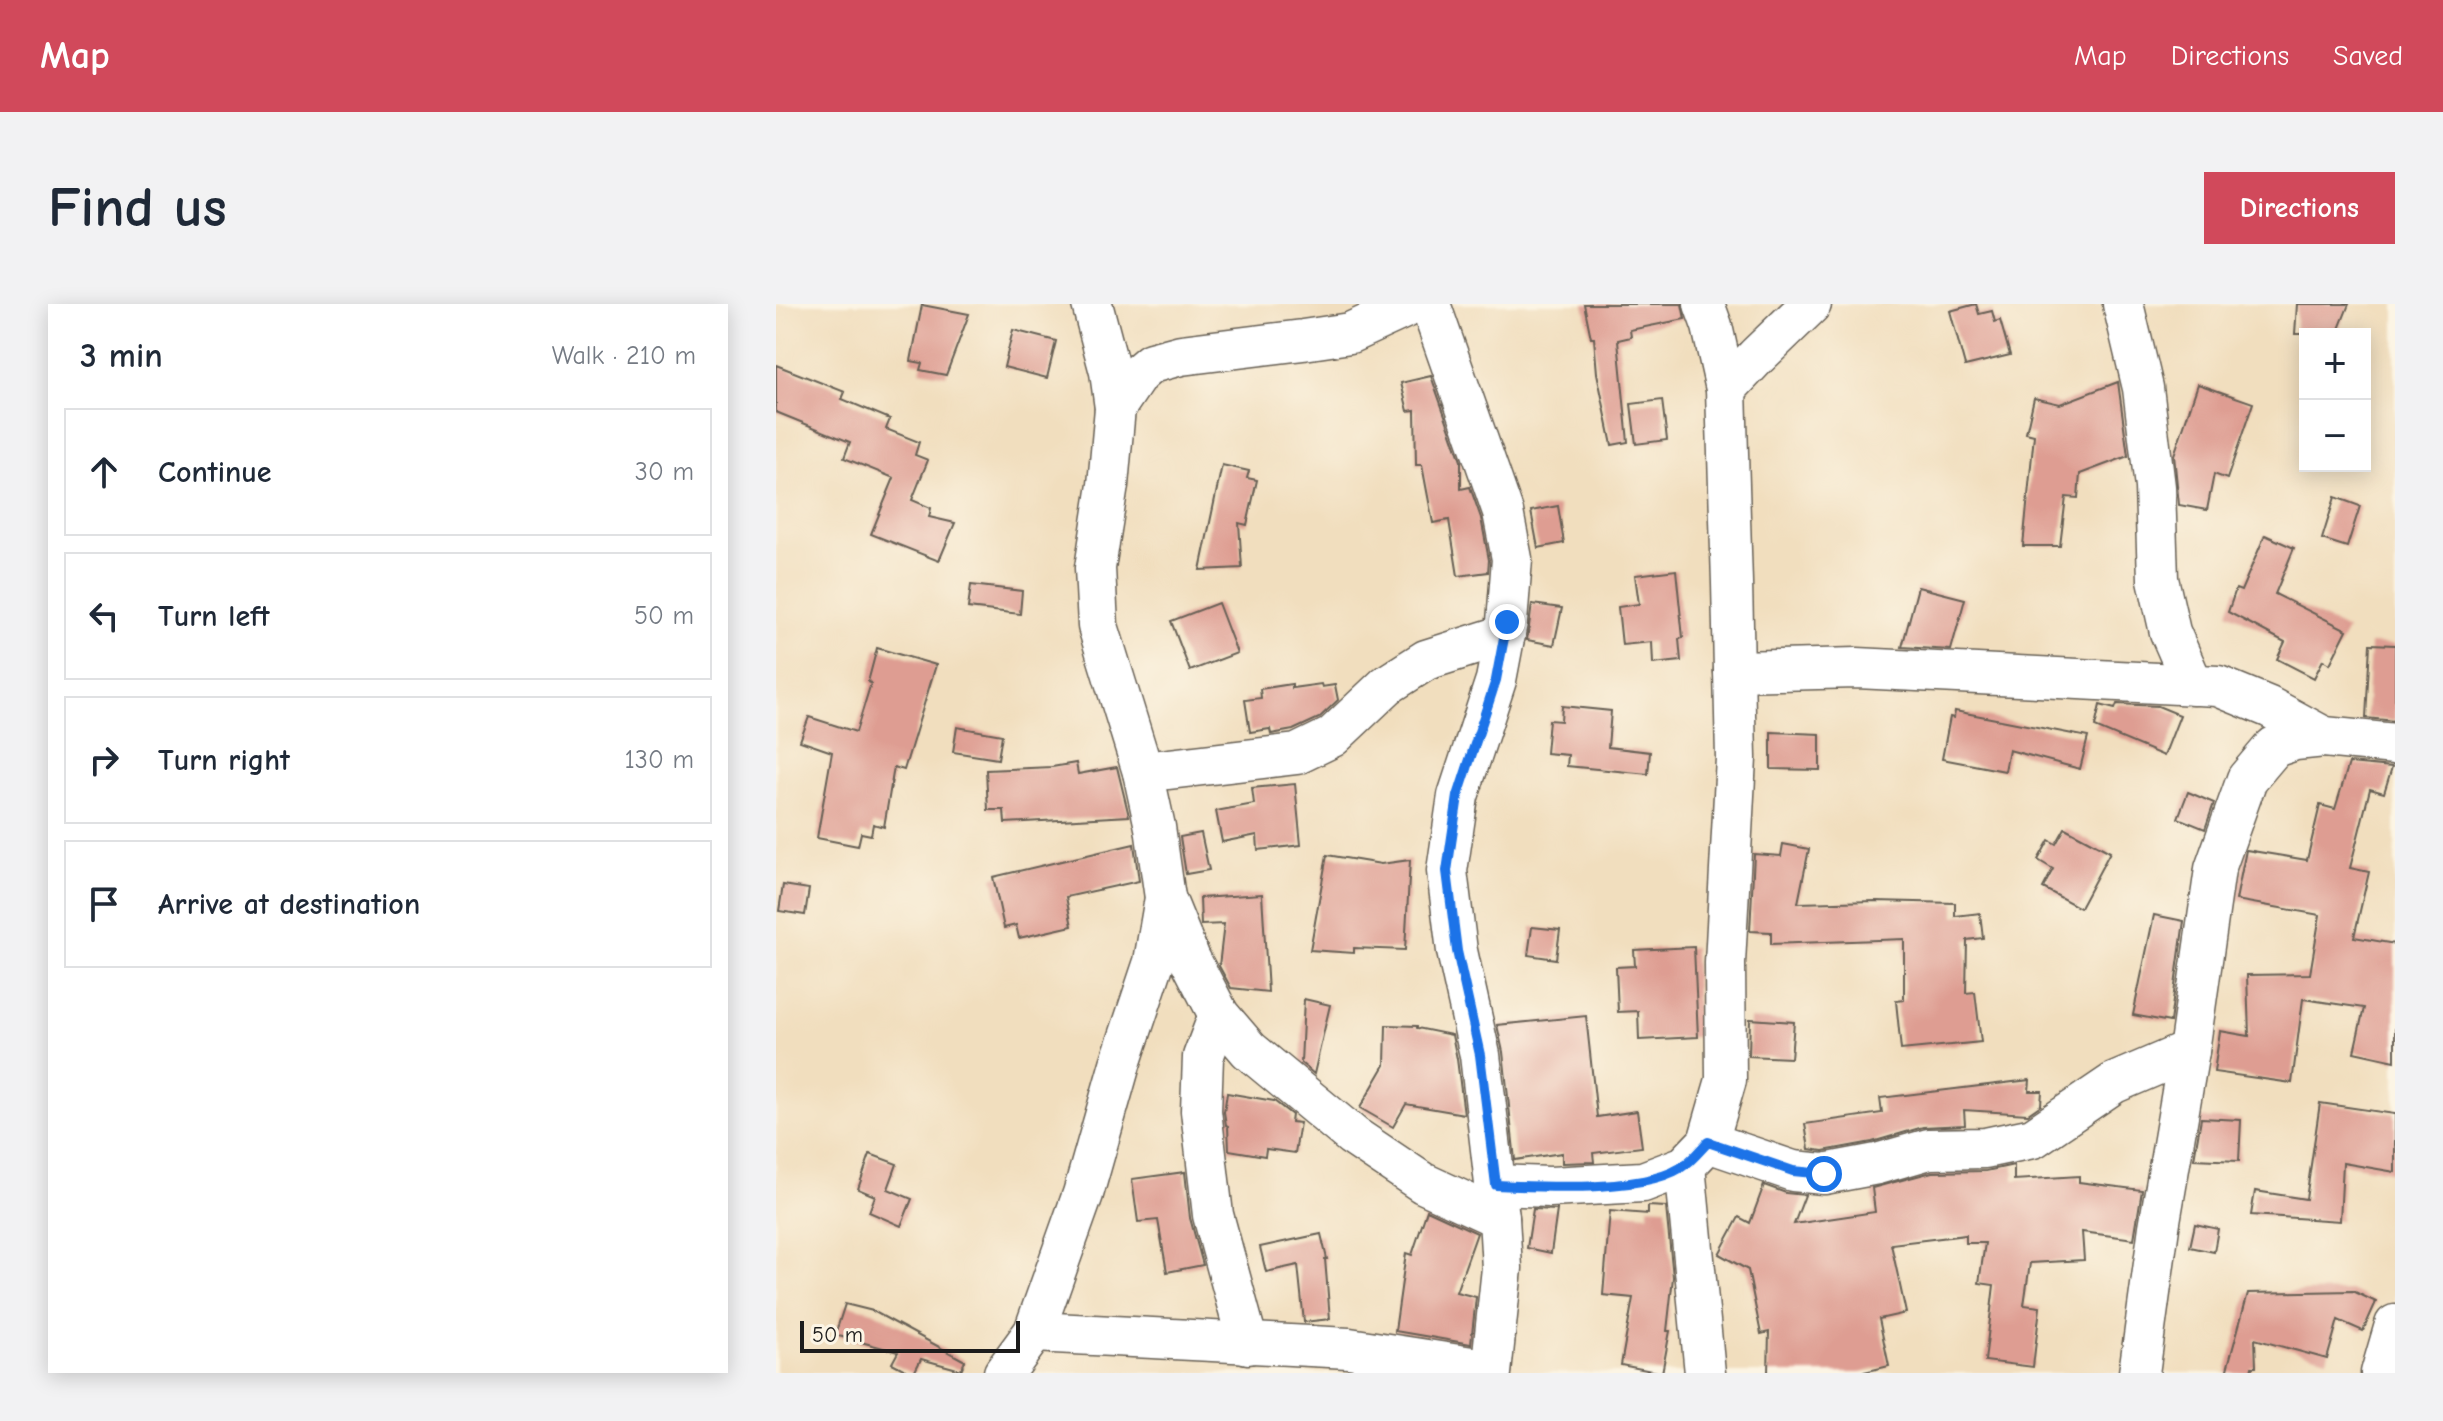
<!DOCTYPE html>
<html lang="en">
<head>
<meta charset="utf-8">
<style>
	body { margin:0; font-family:"Comic Neue",sans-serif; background:#f2f2f3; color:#1f2937 }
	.controls { position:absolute; right:24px; top:24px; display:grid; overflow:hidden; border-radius:0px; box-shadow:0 4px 20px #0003 }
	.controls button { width:72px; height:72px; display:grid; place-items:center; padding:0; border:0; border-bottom:2px solid #e0e1e3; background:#fff; color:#1f2937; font:40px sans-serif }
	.scale { position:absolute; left:24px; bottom:20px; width:220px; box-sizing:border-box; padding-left:8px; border:4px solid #1c1c1c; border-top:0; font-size:22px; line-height:28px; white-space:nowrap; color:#1c1c1c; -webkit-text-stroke:6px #fcf5e5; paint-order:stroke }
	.stop { position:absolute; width:24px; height:24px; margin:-18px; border:6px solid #1a73e8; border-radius:50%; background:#fff }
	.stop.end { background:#1a73e8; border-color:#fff; box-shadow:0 2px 8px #0008 }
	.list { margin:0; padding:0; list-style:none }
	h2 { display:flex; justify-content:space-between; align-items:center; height:104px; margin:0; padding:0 32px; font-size:34px }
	h2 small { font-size:26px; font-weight:400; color:#747a83 }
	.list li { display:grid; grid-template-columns:52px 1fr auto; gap:24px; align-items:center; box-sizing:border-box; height:128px; margin:0 16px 16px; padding:0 16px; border:2px solid #e0e1e3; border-radius:0px }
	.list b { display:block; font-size:30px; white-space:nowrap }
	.list em { font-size:26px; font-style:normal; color:#747a83 }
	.icon { flex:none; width:44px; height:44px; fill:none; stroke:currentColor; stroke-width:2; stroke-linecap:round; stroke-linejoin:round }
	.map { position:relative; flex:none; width:1619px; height:1069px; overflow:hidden; border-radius:0px }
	header { display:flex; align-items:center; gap:48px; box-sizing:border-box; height:112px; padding:0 40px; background:#d1495b; color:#fff }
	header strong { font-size:38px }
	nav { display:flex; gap:44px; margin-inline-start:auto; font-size:28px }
	.intro { display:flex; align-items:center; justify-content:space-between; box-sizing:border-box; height:192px; padding:0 48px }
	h1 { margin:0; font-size:56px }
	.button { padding:20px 36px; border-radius:0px; background:#d1495b; color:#fff; font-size:28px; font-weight:700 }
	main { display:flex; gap:48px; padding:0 48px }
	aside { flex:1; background:#fff; border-radius:0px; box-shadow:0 4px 20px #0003 }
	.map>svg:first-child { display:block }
	.building { fill:#de9d92 }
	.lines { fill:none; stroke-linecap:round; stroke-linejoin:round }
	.minor-casing { stroke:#676055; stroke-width:43 }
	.minor { stroke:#fff; stroke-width:40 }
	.route { stroke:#1a73e8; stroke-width:10 }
</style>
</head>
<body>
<header>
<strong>Map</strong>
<nav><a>Map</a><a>Directions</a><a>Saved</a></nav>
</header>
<div class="intro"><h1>Find us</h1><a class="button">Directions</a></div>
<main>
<aside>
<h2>3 min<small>Walk · 210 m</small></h2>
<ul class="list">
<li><svg class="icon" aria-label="ahead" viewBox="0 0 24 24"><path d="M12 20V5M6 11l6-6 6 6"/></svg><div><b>Continue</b></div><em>30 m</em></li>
<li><svg class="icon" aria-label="left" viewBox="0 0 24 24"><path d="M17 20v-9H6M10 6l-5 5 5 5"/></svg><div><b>Turn left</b></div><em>50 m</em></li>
<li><svg class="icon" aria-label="right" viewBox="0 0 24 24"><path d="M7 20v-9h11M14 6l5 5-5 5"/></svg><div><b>Turn right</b></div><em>130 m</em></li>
<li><svg class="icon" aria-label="arrive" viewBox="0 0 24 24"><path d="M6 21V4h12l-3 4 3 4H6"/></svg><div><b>Arrive at destination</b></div></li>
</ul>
</aside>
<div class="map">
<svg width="1619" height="1069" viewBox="0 0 1619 1069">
	<rect width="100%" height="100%" fill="#fcf5e5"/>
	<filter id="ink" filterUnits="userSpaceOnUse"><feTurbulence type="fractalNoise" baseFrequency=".0125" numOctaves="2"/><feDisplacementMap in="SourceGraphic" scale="16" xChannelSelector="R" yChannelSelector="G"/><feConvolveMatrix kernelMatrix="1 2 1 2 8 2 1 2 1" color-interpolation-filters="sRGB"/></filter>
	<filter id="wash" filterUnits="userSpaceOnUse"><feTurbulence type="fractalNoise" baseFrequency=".006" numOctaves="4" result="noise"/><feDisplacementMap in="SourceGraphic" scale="32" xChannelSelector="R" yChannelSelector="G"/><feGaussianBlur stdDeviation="1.8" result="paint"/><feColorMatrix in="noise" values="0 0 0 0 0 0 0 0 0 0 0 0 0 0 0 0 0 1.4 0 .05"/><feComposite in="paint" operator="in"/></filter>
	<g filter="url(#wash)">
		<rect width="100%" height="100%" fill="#f1debe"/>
		<g id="blocks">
			<g class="building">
				<polygon points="808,0 906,0 909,15 854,26 855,33 842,36 852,138 836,141 821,69 818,34 815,34"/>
				<polygon points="1200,0 1203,10 1216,7 1219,18 1224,16 1234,51 1189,62 1174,7"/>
				<polygon points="1521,0 1573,0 1561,30 1519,30"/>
				<polygon points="146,1 193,10 170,71 144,66 146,59 135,57"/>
				<polygon points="237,26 280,37 271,74 228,63"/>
				<polygon points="0,61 69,88 66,95 114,115 110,125 143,138 139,151 152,156 136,196 155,204 153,213 179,219 163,257 95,230 118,174 68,154 74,138 0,108"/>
				<polygon points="655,72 685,157 685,185 694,183 705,214 713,256 712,268 682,272 673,216 657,219 646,161 640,161 639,106 632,107 625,79"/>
				<polygon points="1342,78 1352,152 1304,170 1302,194 1290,193 1284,242 1247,242 1258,131 1250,129 1258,94 1284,100"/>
				<polygon points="1422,80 1477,99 1451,175 1438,170 1431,206 1403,201 1398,151"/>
				<polygon points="886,96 891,136 860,140 855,100"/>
				<polygon points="446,161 473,167 471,174 481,176 471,221 463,219 466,264 424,266"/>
				<polygon points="1559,193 1584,202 1571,243 1546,235"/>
				<polygon points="782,202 788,239 762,244 755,207"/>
				<polygon points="1489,231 1518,244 1499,290 1571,326 1554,360 1547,356 1538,374 1501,355 1509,338 1452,308 1460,285 1465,287"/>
				<polygon points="900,266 907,334 903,335 905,357 877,360 876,338 846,341 842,303 863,300 859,271"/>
				<polygon points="195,281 246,287 244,310 192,304"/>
				<polygon points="1142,283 1189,295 1175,346 1126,343"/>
				<polygon points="442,299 461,349 414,367 395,317"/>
				<polygon points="756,300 786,304 778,341 751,336"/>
				<polygon points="1594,340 1619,341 1619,417 1590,414"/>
				<polygon points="101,344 160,361 128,466 118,463 108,523 97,520 95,531 85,529 82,542 41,534 56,448 24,437 33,413 80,428 95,379 92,378"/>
				<polygon points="516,380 516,384 545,380 546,383 559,381 562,396 543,414 517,426 495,430 494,425 474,428 469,396 485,394 484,385"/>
				<polygon points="1341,400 1382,402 1404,411 1388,452 1319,423 1324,401 1339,405"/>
				<polygon points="786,402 835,407 832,443 874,448 872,470 791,462 792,451 770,449 773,416 785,417"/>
				<polygon points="1179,407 1312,433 1304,465 1233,446 1229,467 1166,455 1174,413 1178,414"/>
				<polygon points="181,423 226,431 222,455 177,448"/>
				<polygon points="995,428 1044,430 1044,466 995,465"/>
				<polygon points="300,459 302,470 341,463 353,512 229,519 228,506 212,506 210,466 276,463"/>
				<polygon points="1573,459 1616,463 1608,489 1594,485 1574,564 1593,568 1578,633 1619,640 1619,757 1578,748 1588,704 1527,695 1516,779 1438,768 1444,727 1473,732 1471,671 1534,670 1544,611 1460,596 1470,546 1531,556 1544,501 1559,505"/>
				<polygon points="519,480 525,541 482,546 481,531 446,538 440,507 478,500 476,484"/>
				<polygon points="1412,488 1438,499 1429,525 1402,514"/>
				<polygon points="1289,524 1334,548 1304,604 1267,584 1277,565 1262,556 1273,536 1280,540"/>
				<polygon points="425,529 433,566 410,570 404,533"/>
				<polygon points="358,540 363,577 290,593 296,622 243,634 240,621 228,624 217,573"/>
				<polygon points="1007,540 1033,545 1022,599 1100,597 1179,599 1179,612 1204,609 1207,634 1191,636 1190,689 1199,688 1205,738 1125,746 1120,697 1128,696 1128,635 995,640 995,628 974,627 978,550 1005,552"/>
				<polygon points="551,551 605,560 634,556 629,646 578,644 578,649 534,646"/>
				<polygon points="7,581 33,585 29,611 3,607"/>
				<polygon points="486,590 492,688 455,684 443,662 448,620 425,621 424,594"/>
				<polygon points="1378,611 1408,617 1394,718 1357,711"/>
				<polygon points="756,623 784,626 780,655 752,651"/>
				<polygon points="918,643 922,733 863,736 862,707 842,708 840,663 859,662 858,646"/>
				<polygon points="528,695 554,701 538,770 525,759"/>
				<polygon points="810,712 821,813 861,807 866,843 817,849 818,858 786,859 786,849 739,856 727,748 721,721"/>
				<polygon points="974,715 1018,718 1015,754 973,752"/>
				<polygon points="610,721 641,722 641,724 676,731 681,755 688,810 630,800 617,823 584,804 609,761"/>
				<polygon points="1254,776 1253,787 1266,787 1265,801 1252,810 1188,806 1189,821 1147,823 1096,838 1047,847 1033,845 1029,820 1106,809 1104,794"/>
				<polygon points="451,789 498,797 516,811 515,818 524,819 519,849 490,845 489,852 453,846 452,822 450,821 448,808"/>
				<polygon points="1544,799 1619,810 1619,868 1567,859 1564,917 1475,911 1479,887 1530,895"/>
				<polygon points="1425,814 1465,816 1463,857 1418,855"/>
				<polygon points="94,850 121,860 112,885 136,895 125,922 93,908 99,892 82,885"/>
				<polygon points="1238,861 1238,876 1303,872 1303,878 1366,886 1358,935 1306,928 1308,956 1254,959 1248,1001 1264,1003 1257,1063 1209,1057 1218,981 1203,979 1209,939 1190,939 1190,931 1115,940 1130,1009 1103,1015 1113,1062 1084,1069 992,1069 993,1028 985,1030 972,966 943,950 963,913 974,919 988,881 1010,889 1029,891 1018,920 1099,908 1096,884 1156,868 1210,867"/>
				<polygon points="409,868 414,914 427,961 391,968 382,916 362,918 356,875"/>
				<polygon points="872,902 890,903 897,973 891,1027 894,1027 886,1069 845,1061 857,994 827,991 834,907 872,910"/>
				<polygon points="757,905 781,906 775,949 751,944"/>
				<polygon points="651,906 701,929 680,988 700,993 695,1040 619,1027 630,949 636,951"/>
				<polygon points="1419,920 1442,925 1438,948 1414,943"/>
				<polygon points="545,930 551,955 549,955 554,1015 528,1018 522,961 490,968 484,943"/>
				<polygon points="1577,987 1600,998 1587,1027 1562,1016 1551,1055 1479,1035 1480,1063 1476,1063 1475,1069 1450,1069 1472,989"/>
				<polygon points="69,1000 97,1007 189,1057 185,1066 145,1055 138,1069 135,1069 116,1059 122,1048 59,1031"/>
			</g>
		</g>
	</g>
	<g filter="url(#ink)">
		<use href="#blocks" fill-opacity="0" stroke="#676055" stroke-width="2"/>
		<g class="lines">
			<defs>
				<g id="minor">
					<polyline points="654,0 727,208 736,255 731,318 720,376 682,492 671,567 681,647 704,751 723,914 726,964 715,1069"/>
					<polyline points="1347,0 1367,84 1379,183 1382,275 1394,328 1417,381"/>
					<polyline points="950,85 981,52 1035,0"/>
					<polyline points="339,104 362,70 375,59 405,51 527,36 574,29 637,0"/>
					<polyline points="958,367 1081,364 1442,382 1493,403 1548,433"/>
					<polyline points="367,468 521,450 556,433 611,381 650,356 729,331"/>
					<polyline points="389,594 414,655 443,711 473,746 577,832 647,879 723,914"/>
					<polyline points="443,711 427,753 425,807 437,911 472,1040"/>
					<polyline points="932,838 1017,867 1048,870 1101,860 1153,845 1209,844 1257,834 1338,779 1413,747"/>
					<polyline points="909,862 929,1069"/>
					<polyline points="720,881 774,883 867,878 909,862 932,838 950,776 949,659 960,454 956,279 950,85 936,22 928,0"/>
					<polyline points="258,1028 573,1044 715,1066"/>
					<polyline points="228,1069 258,1028 307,890 344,760 378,658 389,594 379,523 367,468 322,322 319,264 332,181 339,104 334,68 316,0"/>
					<polyline points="1363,1069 1383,923 1413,747 1439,565 1471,475 1498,443 1519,436 1548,433 1619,440"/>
					<polyline points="1605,1069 1619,1021"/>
				</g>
			</defs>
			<use href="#minor" class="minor-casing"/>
			<use href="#minor" class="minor"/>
		</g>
	</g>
	<g class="lines" filter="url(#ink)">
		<path class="route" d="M 731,318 L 720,376 L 682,492 L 671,567 L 681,647 L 704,751 L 720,881 C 766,883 875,889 910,860 C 918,854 925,845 932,838 L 1017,867 L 1048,870"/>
	</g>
</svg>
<div class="controls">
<button>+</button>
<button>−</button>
</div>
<div class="scale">50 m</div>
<div class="stop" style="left:1048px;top:870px"></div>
<div class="stop end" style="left:731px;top:318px"></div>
</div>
</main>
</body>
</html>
